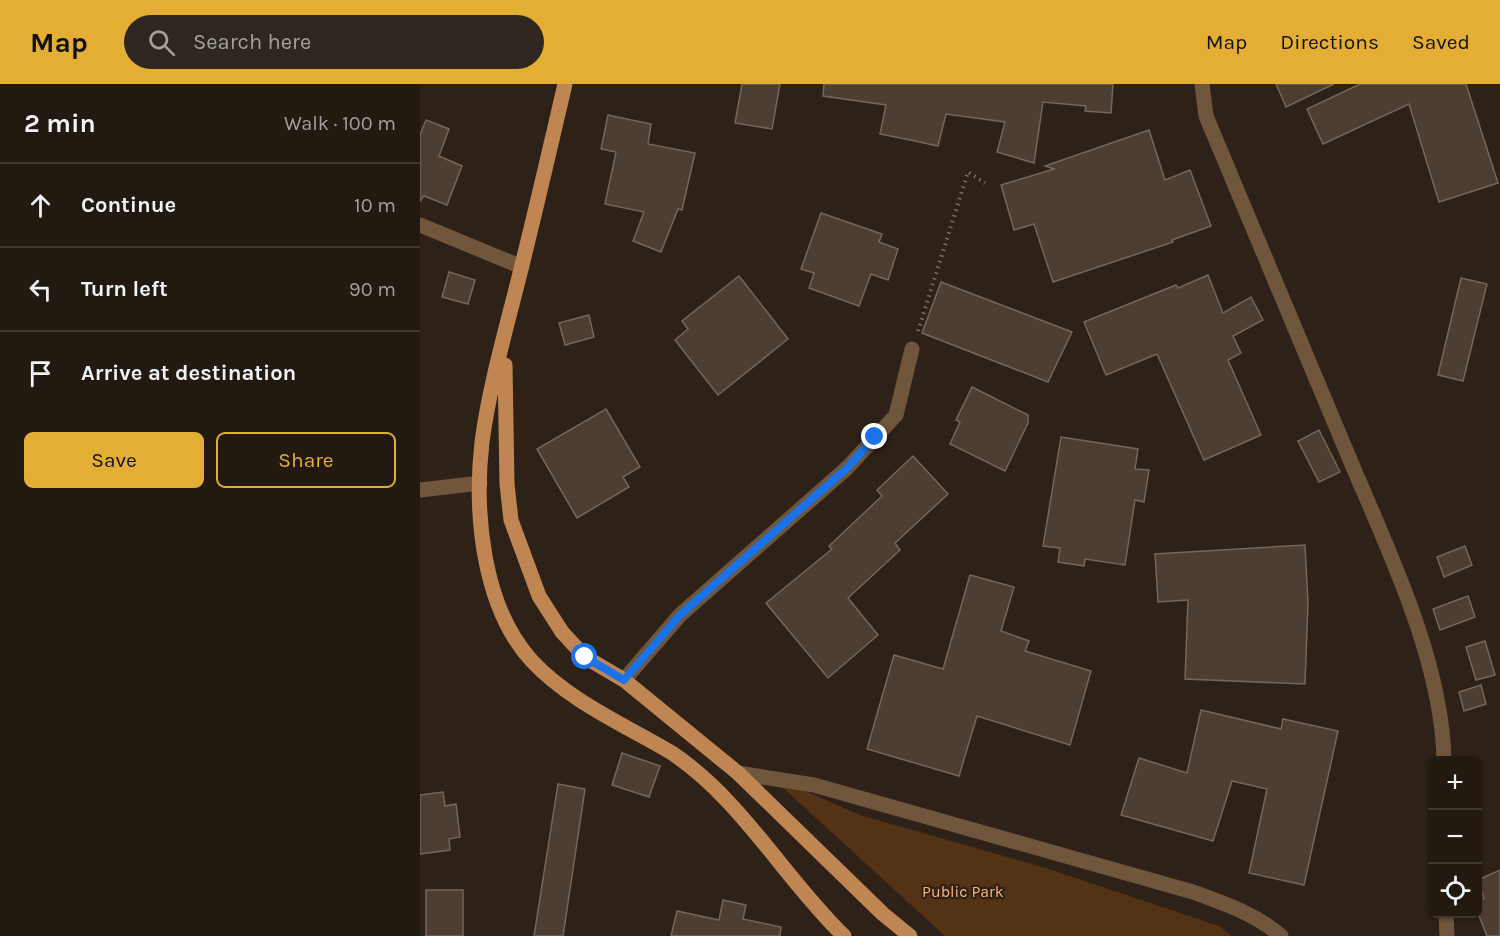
<!DOCTYPE html>
<html lang="en">
<head>
<meta charset="utf-8">
<style>
	body { margin:0; font-family:Karla,sans-serif; background:#2e261f; color:#f1f3f6 }
	.controls { position:absolute; right:18px; bottom:18px; display:grid; overflow:hidden; border-radius:9px; box-shadow:0 2px 4px #0004 }
	.controls button { width:54px; height:54px; display:grid; place-items:center; padding:0; border:0; border-bottom:2px solid #3f3831; background:#221911; color:#f1f3f6; font:30px sans-serif }
	.stop { position:absolute; width:18px; height:18px; margin:-14px; border:4px solid #1a73e8; border-radius:50%; background:#fff }
	.stop.end { background:#1a73e8; border-color:#fff; box-shadow:0 2px 6px #0008 }
	.list { margin:0; padding:0; list-style:none }
	h2 { display:flex; justify-content:space-between; align-items:center; height:78px; margin:0; padding:0 24px; font-size:26px }
	h2 small { font-size:20px; font-weight:400; color:#a2a09f }
	.list li { display:grid; grid-template-columns:39px 1fr auto; gap:18px; align-items:center; box-sizing:border-box; height:84px; padding:0 24px; border-top:2px solid #3f3831 }
	.list b { display:block; font-size:22px; white-space:nowrap }
	.list em { font-size:20px; font-style:normal; color:#a2a09f }
	.actions { display:flex; gap:12px; padding:18px 24px }
	.actions a { flex:1; padding:14px 0; border:2px solid #e4ae35; border-radius:9px; text-align:center; font-size:21px; color:#e4ae35 }
	.actions .main { background:#e4ae35; color:#111 }
	.icon { flex:none; width:33px; height:33px; fill:none; stroke:currentColor; stroke-width:2; stroke-linecap:round; stroke-linejoin:round }
	.map { position:relative; flex:none; width:1080px; height:852px; overflow:hidden }
	header { display:flex; align-items:center; gap:36px; box-sizing:border-box; height:84px; padding:0 30px; background:#e4ae35; color:#111 }
	header strong { font-size:28px }
	nav { display:flex; gap:33px; margin-inline-start:auto; font-size:21px }
	.search { width:420px; height:54px; background:#2e261f; display:flex; align-items:center; gap:15px; box-sizing:border-box; padding:0 21px; border-radius:33px; color:#a2a09f; font-size:22px }
	main { display:flex }
	aside { flex:1; background:#221911 }
	.map>svg:first-child { display:block }
	.green { fill:#543215 }
	.building { fill:#4d3e33; stroke:#76665a; stroke-width:1.5 }
	.lines { fill:none; stroke-linecap:round; stroke-linejoin:round }
	.path { stroke:#7a6e65; stroke-width:4; stroke-dasharray:1.5 4.5; stroke-linecap:butt }
	.minor { stroke:#71563e; stroke-width:15 }
	.major { stroke:#bf8653; stroke-width:15 }
	.route { stroke:#1a73e8; stroke-width:8 }
	.labels { text-anchor:middle; dominant-baseline:central; stroke-width:4.5; stroke-linejoin:round; paint-order:stroke }
	.park-label { font-size:16px; fill:#fdb477; stroke:#2e2117 }
</style>
</head>
<body>
<header>
<strong>Map</strong>
<div class="search"><svg class="icon" aria-label="search" viewBox="0 0 24 24"><circle cx="10" cy="10" r="6"/><path d="M15 15l6 6"/></svg>Search here</div>
<nav><a>Map</a><a>Directions</a><a>Saved</a></nav>
</header>
<main>
<aside>
<h2>2 min<small>Walk · 100 m</small></h2>
<ul class="list">
<li><svg class="icon" aria-label="ahead" viewBox="0 0 24 24"><path d="M12 20V5M6 11l6-6 6 6"/></svg><div><b>Continue</b></div><em>10 m</em></li>
<li><svg class="icon" aria-label="left" viewBox="0 0 24 24"><path d="M17 20v-9H6M10 6l-5 5 5 5"/></svg><div><b>Turn left</b></div><em>90 m</em></li>
<li><svg class="icon" aria-label="arrive" viewBox="0 0 24 24"><path d="M6 21V4h12l-3 4 3 4H6"/></svg><div><b>Arrive at destination</b></div></li>
</ul>
<div class="actions"><a class="main">Save</a><a>Share</a></div>
</aside>
<div class="map">
<svg width="1080" height="852" viewBox="0 0 1080 852">
	<rect width="100%" height="100%" fill="#2e2117"/>
	<polygon class="green" points="349,691 440,731 626,784 799,842 812,852 525,852"/>
	<g class="building">
		<polygon points="322,0 360,0 352,45 315,39"/>
		<polygon points="404,0 693,0 691,29 665,27 666,22 623,18 614,79 577,68 585,38 526,30 518,62 495,57 460,50 466,21 403,12"/>
		<polygon points="856,0 914,0 866,23"/>
		<polygon points="940,0 1046,0 1078,99 1019,118 989,20 903,60 887,25"/>
		<polygon points="188,31 231,40 228,60 275,69 262,126 258,125 241,168 213,157 224,128 185,120 196,68 181,65"/>
		<polygon points="6,36 29,45 19,72 42,82 27,121 4,112 0,117 0,51"/>
		<polygon points="729,46 745,96 770,86 791,142 752,156 753,158 633,198 614,140 594,146 581,101 634,85 625,82"/>
		<polygon points="401,129 462,150 459,158 478,165 468,196 451,190 439,222 389,204 394,189 381,185"/>
		<polygon points="29,188 55,196 48,220 22,213"/>
		<polygon points="788,191 803,229 831,213 843,236 813,252 821,269 808,276 841,351 784,376 737,270 686,291 664,238 756,201 758,204"/>
		<polygon points="319,192 368,255 298,311 255,256 268,245 262,237"/>
		<polygon points="1041,194 1067,200 1043,297 1018,291"/>
		<polygon points="521,198 652,248 628,298 502,249"/>
		<polygon points="169,231 174,253 145,261 139,239"/>
		<polygon points="552,303 608,331 608,339 585,387 530,360 540,338 536,336"/>
		<polygon points="186,325 220,383 203,393 209,403 157,434 117,365"/>
		<polygon points="899,346 920,388 899,398 878,357"/>
		<polygon points="641,353 718,365 715,385 729,386 724,418 715,416 705,481 665,475 664,482 638,478 640,464 623,462"/>
		<polygon points="493,372 528,410 475,459 480,466 428,514 458,551 408,594 346,519 412,465 409,462 462,412 457,406"/>
		<polygon points="885,461 888,519 885,600 765,595 768,516 738,518 735,470"/>
		<polygon points="1045,462 1052,481 1024,493 1017,473"/>
		<polygon points="550,491 594,503 581,547 609,557 605,567 671,587 650,661 557,632 539,692 447,665 474,571 523,585"/>
		<polygon points="1048,512 1055,533 1020,546 1013,525"/>
		<polygon points="1065,557 1075,591 1056,596 1046,563"/>
		<polygon points="1061,601 1066,620 1044,627 1039,608"/>
		<polygon points="781,626 861,645 863,635 918,647 884,801 829,789 847,705 812,697 793,757 701,731 719,674 767,689"/>
		<polygon points="202,669 240,682 229,713 192,701"/>
		<polygon points="138,700 165,705 143,852 114,852"/>
		<polygon points="23,708 25,722 36,720 40,753 29,755 30,766 0,770 0,711"/>
		<polygon points="1080,786 1080,852 1067,852 1058,829 1058,817 1064,814 1058,796"/>
		<rect x="6" y="806" width="37" height="46"/>
		<polygon points="303,816 326,821 323,835 361,843 360,852 251,852 257,827 299,836"/>
	</g>
	<g class="lines">
		<polyline class="path" points="498,247 548,88 565,99"/>
		<g class="minor">
			<path d="M 782,0 L 786,32 C 833,145 881,258 928,371 C 967,464 1022,575 1024,676"/>
			<polyline points="0,141 102,183"/>
			<polyline points="0,406 60,399"/>
			<polyline points="204,596 260,531 427,384 476,331 492,265"/>
			<path d="M 318,689 L 394,701 L 773,808 C 803,819 836,830 861,852"/>
			<polyline points="1026,830 1027,852"/>
		</g>
		<g class="major">
			<path d="M 145,0 C 131,60 117,121 102,181 C 88,239 70,298 62,358 C 54,428 62,523 112,577 C 149,617 205,641 252,669 C 322,716 364,794 424,852"/>
			<polyline points="85,281 87,400 91,436 119,512 142,548 165,573 204,596 318,689 463,830 490,852"/>
		</g>
	</g>
	<g class="lines">
		<polyline class="route" points="165,573 204,596 260,531 427,384 455,353"/>
	</g>
	<g class="labels">
		<g class="park-label">
			<text x="543" y="807">Public Park</text>
		</g>
	</g>
</svg>
<div class="controls">
<button>+</button>
<button>−</button>
<button><svg class="icon" aria-label="locate" viewBox="0 0 24 24"><circle cx="12" cy="12" r="6"/><path d="M12 2v4M12 18v4M2 12h4M18 12h4"/></svg></button>
</div>
<div class="stop" style="left:165px;top:573px"></div>
<div class="stop end" style="left:455px;top:353px"></div>
</div>
</main>
</body>
</html>
